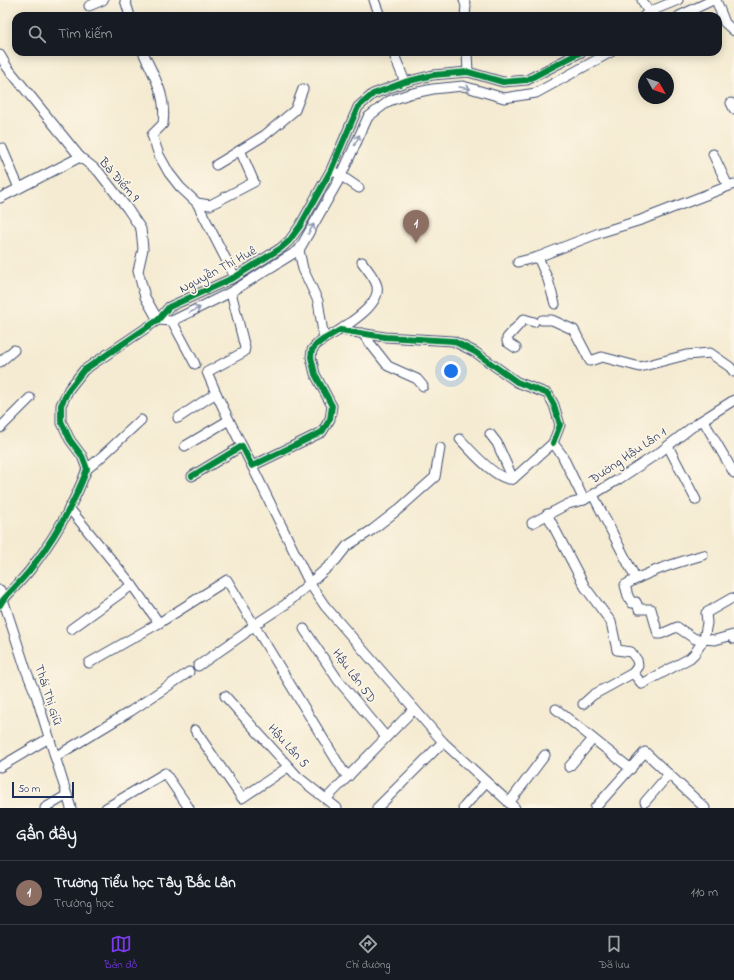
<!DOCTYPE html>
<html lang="vi">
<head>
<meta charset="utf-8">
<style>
	body { margin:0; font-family:"Indie Flower",sans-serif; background:#20242c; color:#f1f3f6 }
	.compass { position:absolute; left:638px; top:68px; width:36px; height:36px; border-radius:50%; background:#171b24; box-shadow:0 2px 10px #0003; rotate:130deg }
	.scale { position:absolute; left:12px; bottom:10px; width:62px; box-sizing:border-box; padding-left:4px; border:2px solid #1b2f5e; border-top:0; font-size:11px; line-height:14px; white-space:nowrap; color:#1b2f5e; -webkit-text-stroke:3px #fcf5e5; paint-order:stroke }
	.you { position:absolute; left:451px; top:371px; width:14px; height:14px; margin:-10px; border:3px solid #fff; border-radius:50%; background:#1a73e8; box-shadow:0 0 0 6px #1a73e833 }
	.badge { display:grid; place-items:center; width:26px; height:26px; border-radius:50%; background:#7c3aed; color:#fff; font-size:13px; font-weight:700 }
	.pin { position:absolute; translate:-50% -33px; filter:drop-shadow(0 1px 2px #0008) }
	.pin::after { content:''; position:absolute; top:21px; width:14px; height:12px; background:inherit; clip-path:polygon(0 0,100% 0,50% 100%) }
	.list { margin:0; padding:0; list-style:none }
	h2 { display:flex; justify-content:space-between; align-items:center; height:52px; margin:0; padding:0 16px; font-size:17px }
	h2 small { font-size:13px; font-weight:400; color:#9ea1a6 }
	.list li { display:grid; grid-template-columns:26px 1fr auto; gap:12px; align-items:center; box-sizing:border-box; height:64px; padding:0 16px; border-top:1px solid #363941 }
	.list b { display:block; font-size:15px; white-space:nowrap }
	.list p { margin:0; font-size:13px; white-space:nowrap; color:#9ea1a6 }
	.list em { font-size:13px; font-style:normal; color:#9ea1a6 }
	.icon { flex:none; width:22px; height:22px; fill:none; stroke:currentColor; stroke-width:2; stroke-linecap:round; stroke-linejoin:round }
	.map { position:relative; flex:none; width:734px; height:808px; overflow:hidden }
	.search { position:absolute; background:#171b24; box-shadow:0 2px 10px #0003; left:12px; right:12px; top:12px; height:44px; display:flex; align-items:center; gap:10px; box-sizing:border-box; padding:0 14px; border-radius:12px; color:#9ea1a6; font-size:15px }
	.sheet { height:116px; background:#171b24 }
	nav { display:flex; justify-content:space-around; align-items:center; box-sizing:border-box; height:56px; border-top:1px solid #363941; background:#171b24; font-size:11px; color:#9ea1a6 }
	nav a { display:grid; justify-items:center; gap:2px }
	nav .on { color:#7c3aed }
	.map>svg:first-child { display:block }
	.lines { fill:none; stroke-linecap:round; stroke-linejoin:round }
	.minor-casing { stroke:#3c4b6f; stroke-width:11 }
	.minor { stroke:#fff; stroke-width:9 }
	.cycleway-casing { stroke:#fcf5e5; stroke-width:8 }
	.cycleway { stroke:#00873e; stroke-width:6 }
	.oneway { stroke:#8d97ae }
	.labels { text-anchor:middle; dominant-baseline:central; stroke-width:3.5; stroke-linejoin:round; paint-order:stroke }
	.street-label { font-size:13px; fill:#1b2f5e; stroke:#fcf5e5 }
</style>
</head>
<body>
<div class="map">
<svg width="734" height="808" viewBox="0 0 734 808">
	<rect width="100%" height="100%" fill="#fcf5e5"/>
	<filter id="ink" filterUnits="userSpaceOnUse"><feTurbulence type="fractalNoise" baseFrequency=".025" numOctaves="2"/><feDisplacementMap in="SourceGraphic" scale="8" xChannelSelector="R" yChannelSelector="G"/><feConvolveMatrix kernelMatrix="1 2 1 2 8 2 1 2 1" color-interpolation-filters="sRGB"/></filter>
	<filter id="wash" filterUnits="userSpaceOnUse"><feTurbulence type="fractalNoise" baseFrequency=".012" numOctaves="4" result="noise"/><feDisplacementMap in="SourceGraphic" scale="16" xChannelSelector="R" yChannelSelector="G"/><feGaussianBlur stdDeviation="0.9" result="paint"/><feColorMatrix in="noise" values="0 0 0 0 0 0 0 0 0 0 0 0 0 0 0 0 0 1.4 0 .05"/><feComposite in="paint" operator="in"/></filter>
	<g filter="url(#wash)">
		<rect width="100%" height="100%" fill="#f5ebd2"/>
	</g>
	<g filter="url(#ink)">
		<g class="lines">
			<defs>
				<g id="minor">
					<polyline points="125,0 130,16"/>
					<polyline points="374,0 380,16"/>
					<polyline points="464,0 466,6 465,16"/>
					<polyline points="642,0 649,13"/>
					<polyline points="716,0 725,23 734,31"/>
					<polyline points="89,6 103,0"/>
					<polyline points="644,16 656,9 678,0"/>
					<polyline points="679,16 713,0"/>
					<path d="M 143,52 C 154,77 167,95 163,124 L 152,135 L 159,155 L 169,173 L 180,187 L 197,203 L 210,205 L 254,182 L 240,150"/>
					<polyline points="393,52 405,82"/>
					<polyline points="467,52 468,72"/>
					<polyline points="0,55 7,67 80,157 98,171 127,208 141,229 143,249 138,271 145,297 158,320"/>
					<polyline points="731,103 734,109"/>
					<polyline points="2,148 19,188"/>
					<polyline points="713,154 728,186"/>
					<polyline points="216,165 265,135 295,110 303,89"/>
					<polyline points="337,173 359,188"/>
					<polyline points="0,198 80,157"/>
					<polyline points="197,203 235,277"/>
					<polyline points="299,250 303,269 318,301 324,339"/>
					<polyline points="538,257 548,280 555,304"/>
					<polyline points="518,262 538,257 599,233 641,220 734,184"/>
					<polyline points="158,320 172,321 231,292 299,250 341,176 368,117 389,101 409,94 433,89 463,86 504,98 536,93 611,52"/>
					<polyline points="542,320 552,320 574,330 590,361 602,357 640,367 686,355 710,353 730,367 734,372"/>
					<polyline points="172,321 195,364"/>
					<path d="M 340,330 C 352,321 381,304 377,286 C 375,278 367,269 362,262"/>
					<polyline points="362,333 388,366 417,379 423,386"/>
					<polyline points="516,348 507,342 507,338 524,319 534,322"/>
					<polyline points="0,362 14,350"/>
					<polyline points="216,393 229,420"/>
					<polyline points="178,418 216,393 207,372 244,352 245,348 231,292"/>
					<polyline points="703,420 734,473"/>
					<polyline points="0,428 30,398"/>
					<polyline points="490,434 497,443 513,479"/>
					<path d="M 460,439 C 470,450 498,482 513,479 L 553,443 L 562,455 L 584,500"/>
					<polyline points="185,446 229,420 242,446"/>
					<polyline points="668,446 696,500"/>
					<polyline points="252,466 310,584 325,606 443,742 515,808"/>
					<polyline points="87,469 99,459 141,420"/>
					<polyline points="192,476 242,446 252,466 322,432 330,419 332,406 315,374 311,357 312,350 316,345 324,339 340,330 385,337 453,341 475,352 517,382 548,394 554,405 560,425 553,443"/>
					<polyline points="593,495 636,579"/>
					<polyline points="69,508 132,585 159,623 227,580 254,625 286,604 336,560 347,546 372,530 399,509 435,477 440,448"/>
					<polyline points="547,514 585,587 611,622 617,650 631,652 637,660 638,666 633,673"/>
					<polyline points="532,523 568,504 584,500 619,479 660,452 696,424 734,400"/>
					<path d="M 703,555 C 676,563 649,571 625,585 L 628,596 L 632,603 L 636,602 L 639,609 L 651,609 L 658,634 L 661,634 L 677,627 L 695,639 L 704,639 L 707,623 L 706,613 L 732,598"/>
					<polyline points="0,590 26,670 36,695 71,808"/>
					<path d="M 0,605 L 3,600 C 12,590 22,580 30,570 C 53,540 74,504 87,469 L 82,456 L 70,440 L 61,421 L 61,405 L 69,389 L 84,370 L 158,320 L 169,307 L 235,277 L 281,248 L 289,241 L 300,226 L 331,170 L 358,107 L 373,94 L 405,82 L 433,75 L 468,72 L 503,82 L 527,80 L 581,52"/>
					<polyline points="71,629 132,585"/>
					<polyline points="304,629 338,680 386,737"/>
					<polyline points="89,663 159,623"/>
					<polyline points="198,666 244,634 254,625 343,771 349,776"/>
					<polyline points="225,696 298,777 337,808"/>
					<polyline points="583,704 593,695 633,673 642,684 690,658 695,653 704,639 715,640 733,635 734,639"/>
					<polyline points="556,709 631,769"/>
					<polyline points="195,730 242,798 288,767"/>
					<polyline points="55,757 131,711 189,672"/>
					<polyline points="0,767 49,738"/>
					<polyline points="569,767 593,739"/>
					<polyline points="326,799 414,709"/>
					<polyline points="645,802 669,774"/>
					<polyline points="509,803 545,755"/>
					<polyline points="45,808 67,795"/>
					<polyline points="106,808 165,773 189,808"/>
					<polyline points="377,808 443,742"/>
					<polyline points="463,808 486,782"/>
					<polyline points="595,808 645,752 705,808"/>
				</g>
			</defs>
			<use href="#minor" class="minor-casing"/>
			<use href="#minor" class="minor"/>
			<defs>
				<g id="cycleway">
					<polyline points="192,476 242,446 252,466 322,432 330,419 332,406 315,374 311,357 312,350 316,345 324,339 340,330 385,337 453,341 475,352 517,382 548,394 554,405 560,425 553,443"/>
					<path d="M 0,605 L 3,600 C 12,590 22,580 30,570 C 53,540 74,504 87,469 L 82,456 L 70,440 L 61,421 L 61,405 L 69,389 L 84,370 L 158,320 L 169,307 L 235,277 L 281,248 L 289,241 L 300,226 L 331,170 L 358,107 L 373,94 L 405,82 L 433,75 L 468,72 L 503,82 L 527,80 L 581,52"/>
				</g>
			</defs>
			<use href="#cycleway" class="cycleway-casing"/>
			<use href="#cycleway" class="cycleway"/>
		</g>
		<defs><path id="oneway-shaft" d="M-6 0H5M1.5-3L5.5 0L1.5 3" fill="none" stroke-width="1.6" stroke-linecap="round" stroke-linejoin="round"/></defs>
		<g class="oneway">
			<use href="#oneway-shaft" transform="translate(465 88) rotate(10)"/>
			<use href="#oneway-shaft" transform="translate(357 140) rotate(-65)"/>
			<use href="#oneway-shaft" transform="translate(311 229) rotate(-60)"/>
			<use href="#oneway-shaft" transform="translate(195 310) rotate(-26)"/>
		</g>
	</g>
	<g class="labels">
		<g class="street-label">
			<text transform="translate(119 180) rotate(49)">Bà Điểm 9</text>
			<text transform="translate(218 270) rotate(-28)">Nguyễn Thị Huê</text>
			<text transform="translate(628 456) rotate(-34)">Đường Hậu Lân 1</text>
			<text transform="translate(354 676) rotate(53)">Hậu Lân 5D</text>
			<text transform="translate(48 695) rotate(72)">Thái Thị Giữ</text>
			<text transform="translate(288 746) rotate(48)">Hậu Lân 5</text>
		</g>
	</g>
</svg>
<svg class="compass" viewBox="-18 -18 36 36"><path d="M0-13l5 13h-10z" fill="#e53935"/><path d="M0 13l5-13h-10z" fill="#9ea1a6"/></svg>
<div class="scale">50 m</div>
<div class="you"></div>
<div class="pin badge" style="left:416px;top:243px;background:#8d6e63">1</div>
<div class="search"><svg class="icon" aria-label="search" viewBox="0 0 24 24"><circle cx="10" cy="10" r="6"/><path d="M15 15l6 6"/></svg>Tìm kiếm</div>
</div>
<section class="sheet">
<h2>Gần đây<small></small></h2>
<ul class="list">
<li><span class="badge" style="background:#8d6e63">1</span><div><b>Trường Tiểu học Tây Bắc Lân</b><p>Trường học</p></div><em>110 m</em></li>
</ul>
</section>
<nav>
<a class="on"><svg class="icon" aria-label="map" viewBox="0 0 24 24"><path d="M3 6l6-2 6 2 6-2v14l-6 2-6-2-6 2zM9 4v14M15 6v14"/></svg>Bản đồ</a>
<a><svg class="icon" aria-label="directions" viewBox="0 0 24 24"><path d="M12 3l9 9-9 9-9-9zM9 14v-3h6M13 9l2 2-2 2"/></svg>Chỉ đường</a>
<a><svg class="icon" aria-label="saved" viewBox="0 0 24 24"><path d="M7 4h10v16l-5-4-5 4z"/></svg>Đã lưu</a>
</nav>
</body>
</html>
